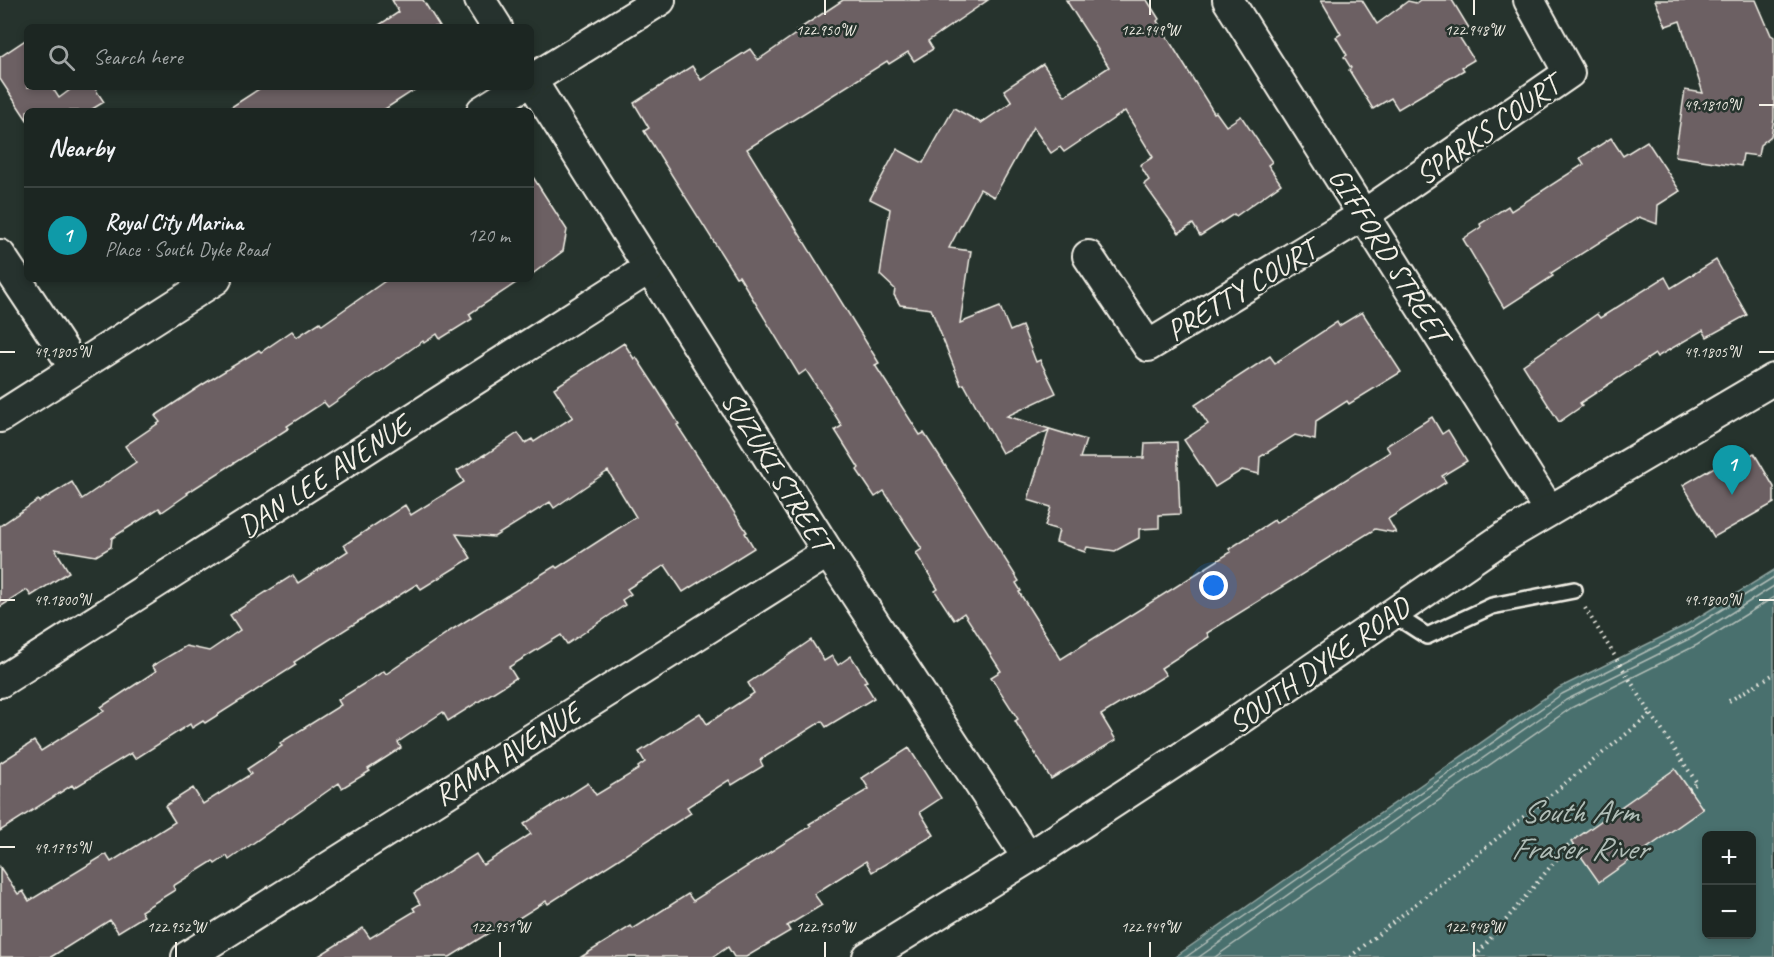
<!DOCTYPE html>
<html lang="en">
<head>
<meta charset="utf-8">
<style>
	body { margin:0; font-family:Caveat,sans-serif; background:#29322f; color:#f1f3f6 }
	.controls { position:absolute; right:18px; bottom:18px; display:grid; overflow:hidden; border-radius:9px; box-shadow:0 3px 9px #0003 }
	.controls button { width:54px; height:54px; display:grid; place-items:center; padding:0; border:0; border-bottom:2px solid #3a4340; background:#1c2622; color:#f1f3f6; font:30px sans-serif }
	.you { position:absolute; left:1214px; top:586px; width:21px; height:21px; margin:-15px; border:4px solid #fff; border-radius:50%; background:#1a73e8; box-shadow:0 0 0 9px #1a73e833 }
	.badge { display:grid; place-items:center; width:39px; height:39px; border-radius:50%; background:#b45309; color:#fff; font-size:20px; font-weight:700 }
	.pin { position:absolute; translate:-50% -50px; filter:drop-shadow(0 2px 3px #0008) }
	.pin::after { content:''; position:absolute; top:32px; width:21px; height:18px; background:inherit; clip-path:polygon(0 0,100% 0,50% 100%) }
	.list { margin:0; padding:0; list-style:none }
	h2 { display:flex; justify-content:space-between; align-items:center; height:78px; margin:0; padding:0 24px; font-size:26px }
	h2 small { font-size:20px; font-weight:400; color:#a0a5a5 }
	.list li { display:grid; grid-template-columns:39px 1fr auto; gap:18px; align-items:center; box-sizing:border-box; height:96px; padding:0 24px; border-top:2px solid #3a4340 }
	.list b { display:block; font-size:22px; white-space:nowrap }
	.list p { margin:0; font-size:20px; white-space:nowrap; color:#a0a5a5 }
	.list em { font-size:20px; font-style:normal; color:#a0a5a5 }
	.icon { flex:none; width:33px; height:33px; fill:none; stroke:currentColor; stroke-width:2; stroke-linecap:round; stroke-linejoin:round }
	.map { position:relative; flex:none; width:1774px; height:957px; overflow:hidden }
	.search { position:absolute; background:#1c2622; box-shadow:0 3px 9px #0003; left:24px; top:24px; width:510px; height:66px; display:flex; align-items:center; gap:15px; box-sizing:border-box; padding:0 21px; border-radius:9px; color:#a0a5a5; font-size:22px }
	.panel { position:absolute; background:#1c2622; box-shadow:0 3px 9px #0003; left:24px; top:108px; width:510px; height:174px; border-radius:9px }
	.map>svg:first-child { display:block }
	.water { fill:#4a6f6e; stroke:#8ea39f; stroke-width:1.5; fill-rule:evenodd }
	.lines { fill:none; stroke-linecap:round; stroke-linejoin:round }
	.shore { stroke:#b0bdb7; stroke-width:1.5 }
	.building { fill:#6c6063; stroke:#f4f1e8; stroke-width:1.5 }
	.lane-casing { stroke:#f4f1e8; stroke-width:20 }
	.street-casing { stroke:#f4f1e8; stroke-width:34 }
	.path { stroke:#f4f1e8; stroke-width:4; stroke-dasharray:1.5 4.5; stroke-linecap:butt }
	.lane { stroke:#26332d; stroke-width:15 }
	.street { stroke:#26332d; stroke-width:30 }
	.ticks { fill:none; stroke:#f4f1e8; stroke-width:2 }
	.labels { text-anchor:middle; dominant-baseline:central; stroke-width:5; stroke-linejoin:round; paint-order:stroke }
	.street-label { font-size:30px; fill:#f4f1e8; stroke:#26332d }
	.water-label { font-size:32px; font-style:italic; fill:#b0bdb7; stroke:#26332d }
	.ticks-label { font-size:15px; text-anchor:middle; fill:#f4f1e8; stroke:#26332d; stroke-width:5; stroke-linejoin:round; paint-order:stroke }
</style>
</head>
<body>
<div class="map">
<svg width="1774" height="957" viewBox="0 0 1774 957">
	<rect width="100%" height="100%" fill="#26332d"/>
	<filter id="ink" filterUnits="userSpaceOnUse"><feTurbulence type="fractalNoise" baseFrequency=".0167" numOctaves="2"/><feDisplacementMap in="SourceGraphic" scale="12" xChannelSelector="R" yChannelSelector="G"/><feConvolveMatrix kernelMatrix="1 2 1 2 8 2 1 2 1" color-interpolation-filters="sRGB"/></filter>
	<g filter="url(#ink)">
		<path class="water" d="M 1774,570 L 1774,957 L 1175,957 L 1559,688 L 1686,625 ZM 1706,836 L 1752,836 L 1752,934 L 1706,934 Z"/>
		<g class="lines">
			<g class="shore">
				<polyline points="1186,957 1562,694 1689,630 1774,577"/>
				<polyline points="1199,957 1566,700 1693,637 1774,586"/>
				<polyline points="1215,957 1571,708 1697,645 1774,597"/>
			</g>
		</g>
		<g class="building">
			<polygon points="392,0 423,0 440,27 376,27 399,12"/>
			<polygon points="843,0 988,0 928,41 933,49 914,61 908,52 889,64 887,61 747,149 879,363 875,365 920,435 924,433 963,493 1019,581 1016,583 1021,591 1019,592 1061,659 1231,552 1229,549 1274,520 1276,523 1390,452 1386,446 1432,417 1442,434 1448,430 1467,461 1442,476 1446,482 1388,519 1396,533 1375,529 1207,633 1209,637 1161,668 1166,675 1101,715 1116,740 1051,779 1015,721 1018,719 991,677 1001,671 964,613 954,620 935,591 938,589 916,553 922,549 884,491 875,497 857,470 859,468 835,430 842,426 806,370 799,375 739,276 736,277 644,131 649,128 634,103 692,66 701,80 750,49 758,60 797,33 796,31"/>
			<polygon points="1066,0 1147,0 1159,19 1157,21 1214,113 1216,112 1226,126 1241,116 1272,162 1268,165 1281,184 1236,216 1234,214 1200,236 1193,224 1179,233 1144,184 1149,180 1140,165 1153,157 1125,111 1064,152 1060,147 1051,153 1033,127 994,197 980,189 949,248 971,251 960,323 1000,307 1010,331 1022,326 1036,362 1040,360 1056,393 1007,416 1086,440 1080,458 1144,458 1145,443 1177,442 1180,514 1159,515 1159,528 1139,529 1139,538 1115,551 1087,547 1085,552 1056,542 1059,530 1045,526 1051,507 1028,500 1049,430 1002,453 964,384 961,385 931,309 900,305 894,295 895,289 880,275 890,209 870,199 897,149 923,163 954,108 981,123 1012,102 1004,90 1043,64 1065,96 1109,67"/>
			<polygon points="1321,0 1362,0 1377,24 1408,1 1416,3 1420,0 1452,0 1469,28 1458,35 1474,60 1462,67 1464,70 1398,109 1391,98 1373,109 1349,70 1351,68 1344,57 1347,55 1336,37 1341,34"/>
			<polygon points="1655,0 1756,0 1771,35 1774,37 1774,119 1771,136 1760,145 1758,156 1743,154 1741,166 1675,156 1685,90 1703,93 1680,21 1666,26"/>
			<polygon points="27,39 27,87 52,87 59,98 74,87 94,87 104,102 89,111 27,111 27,120 0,79 0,57"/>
			<polygon points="262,87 419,87 382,111 225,111"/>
			<polygon points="1611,138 1623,156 1647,141 1680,191 1658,205 1657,224 1639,217 1551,273 1553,276 1504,308 1463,239 1481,227 1480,224 1508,206 1511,211 1584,164 1580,158"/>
			<polygon points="531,174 567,230 563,251 531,275"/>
			<polygon points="1716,260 1747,315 1707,337 1703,330 1657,357 1655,354 1580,403 1582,406 1559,422 1523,365 1597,314 1600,318 1665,277 1671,288"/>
			<polygon points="388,279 522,279 469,314 472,319 440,339 437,334 424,343 423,341 328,407 324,402 287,426 289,428 187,493 188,494 162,512 159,508 112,538 111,547 96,556 55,549 69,572 31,596 27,590 0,607 0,526 38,500 39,502 72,482 82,499 136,462 125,446 160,422 155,416 202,385 259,350 261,352 292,331 297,337 320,322 322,325"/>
			<polygon points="1362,312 1401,372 1349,404 1347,401 1316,421 1315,440 1295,435 1260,457 1259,474 1242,470 1215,487 1184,440 1208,424 1195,405 1270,356 1275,363 1337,322 1339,326"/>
			<polygon points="624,343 634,359 636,357 657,389 679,424 677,425 747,532 745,533 754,548 683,592 665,565 627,589 631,594 622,600 625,605 594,626 567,644 561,635 509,667 516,678 448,721 443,712 398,742 401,748 368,769 370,771 342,788 339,783 229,860 227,856 215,864 213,861 173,886 175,890 141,911 144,916 118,932 110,920 51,957 0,957 0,867 18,894 23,891 29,901 106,854 111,862 175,822 165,806 193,788 203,804 251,774 247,769 282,746 280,743 341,705 338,700 384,671 386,674 453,629 555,566 557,568 636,517 608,471 554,508 550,502 494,537 456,534 471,558 421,589 417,584 294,662 296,665 205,723 203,721 192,728 190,724 135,759 131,753 74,788 72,785 0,831 0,763 34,741 41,751 104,711 101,707 156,671 152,666 186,646 209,651 240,630 230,615 293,575 298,583 348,551 344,545 405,505 411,515 464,482 457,471 485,454 485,455 518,433 525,443 532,439 534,442 573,417 554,388"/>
			<polygon points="1754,453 1774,487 1774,503 1714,537 1683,485 1737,454 1741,461"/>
			<polygon points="811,640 824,661 832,656 838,665 851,656 867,681 864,682 874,698 826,727 822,721 760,760 763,766 732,785 729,780 687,807 691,813 548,904 546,901 508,925 506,922 450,957 317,957 363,928 370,938 415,911 413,908 420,904 414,893 476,854 483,865 531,834 524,824 588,783 596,795 639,769 638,767 645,762 639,752 700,713 707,724 748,697 754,693 748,683"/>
			<polygon points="909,748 941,798 920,812 934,835 872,872 866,861 814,894 822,905 787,926 790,931 746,957 734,957 728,947 713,957 581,957 631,926 633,929 688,894 693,901 811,826 809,824 869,789 862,778"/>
			<polygon points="1675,769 1703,809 1599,882 1571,842"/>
		</g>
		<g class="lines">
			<defs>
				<polyline id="lane" points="1393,614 1427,636 1492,606 1574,590"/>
				<g id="street">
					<polyline points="480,0 497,27"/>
					<polyline points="1228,0 1549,510"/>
					<polyline points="531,80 828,552 1028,858"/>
					<polyline points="531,80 660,0"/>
					<polyline points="482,111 520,87"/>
					<polyline points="0,255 75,368"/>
					<polyline points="1088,256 1148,346 1365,214 1569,73 1529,0"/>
					<polyline points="0,417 216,279"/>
					<polyline points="0,682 648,269"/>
					<polyline points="187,957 828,552"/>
					<polyline points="868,957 1028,858 1219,733 1503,538 1774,379"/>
				</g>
			</defs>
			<use href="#lane" class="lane-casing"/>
			<use href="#street" class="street-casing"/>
			<g class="path">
				<polyline points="1585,608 1651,714 1697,783 1689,789"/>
				<polyline points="1729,701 1774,674"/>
				<polyline points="1350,957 1651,714"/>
				<polyline points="1475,957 1571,842"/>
			</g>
			<use href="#lane" class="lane"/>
			<use href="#street" class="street"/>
		</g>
	</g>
	<path class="ticks" d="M 825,0 L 825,15M 1150,0 L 1150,15M 1474,0 L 1474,15M 1759,105 L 1774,105M 0,352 L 15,352M 1759,352 L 1774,352M 0,600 L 15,600M 1759,600 L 1774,600M 0,847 L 15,847M 176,942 L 176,957M 500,942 L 500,957M 825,942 L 825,957M 1150,942 L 1150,957M 1474,942 L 1474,957"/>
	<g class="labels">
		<g class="street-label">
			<text transform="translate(1487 130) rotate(-35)">SPARKS COURT</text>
			<text transform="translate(1389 255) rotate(58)">GIFFORD STREET</text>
			<text transform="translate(1241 290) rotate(-31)">PRETTY COURT</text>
			<text transform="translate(777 471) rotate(58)">SUZUKI STREET</text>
			<text transform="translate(324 476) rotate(-33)">DAN LEE AVENUE</text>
			<text transform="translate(1319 665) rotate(-35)">SOUTH DYKE ROAD</text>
			<text transform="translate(507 754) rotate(-32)">RAMA AVENUE</text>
		</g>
		<g class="water-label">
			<text x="1579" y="811">South Arm<tspan x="1579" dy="37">Fraser River</tspan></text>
		</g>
	</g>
	<g class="ticks-label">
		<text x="825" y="35">122.950°W</text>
		<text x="1150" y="35">122.949°W</text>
		<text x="1474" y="35">122.948°W</text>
		<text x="1712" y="110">49.1810°N</text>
		<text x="62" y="357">49.1805°N</text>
		<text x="1712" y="357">49.1805°N</text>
		<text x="62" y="605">49.1800°N</text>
		<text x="1712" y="605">49.1800°N</text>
		<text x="62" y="853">49.1795°N</text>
		<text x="176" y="932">122.952°W</text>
		<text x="500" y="932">122.951°W</text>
		<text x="825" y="932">122.950°W</text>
		<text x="1150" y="932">122.949°W</text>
		<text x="1474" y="932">122.948°W</text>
	</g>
</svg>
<div class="controls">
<button>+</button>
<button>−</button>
</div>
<div class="you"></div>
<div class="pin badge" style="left:1732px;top:495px;background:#0f9aa8">1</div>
<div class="search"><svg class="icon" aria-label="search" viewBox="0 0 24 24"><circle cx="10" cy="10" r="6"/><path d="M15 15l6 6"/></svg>Search here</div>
<section class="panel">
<h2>Nearby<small></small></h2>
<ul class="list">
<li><span class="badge" style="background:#0f9aa8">1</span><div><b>Royal City Marina</b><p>Place · South Dyke Road</p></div><em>120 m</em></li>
</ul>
</section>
</div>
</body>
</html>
